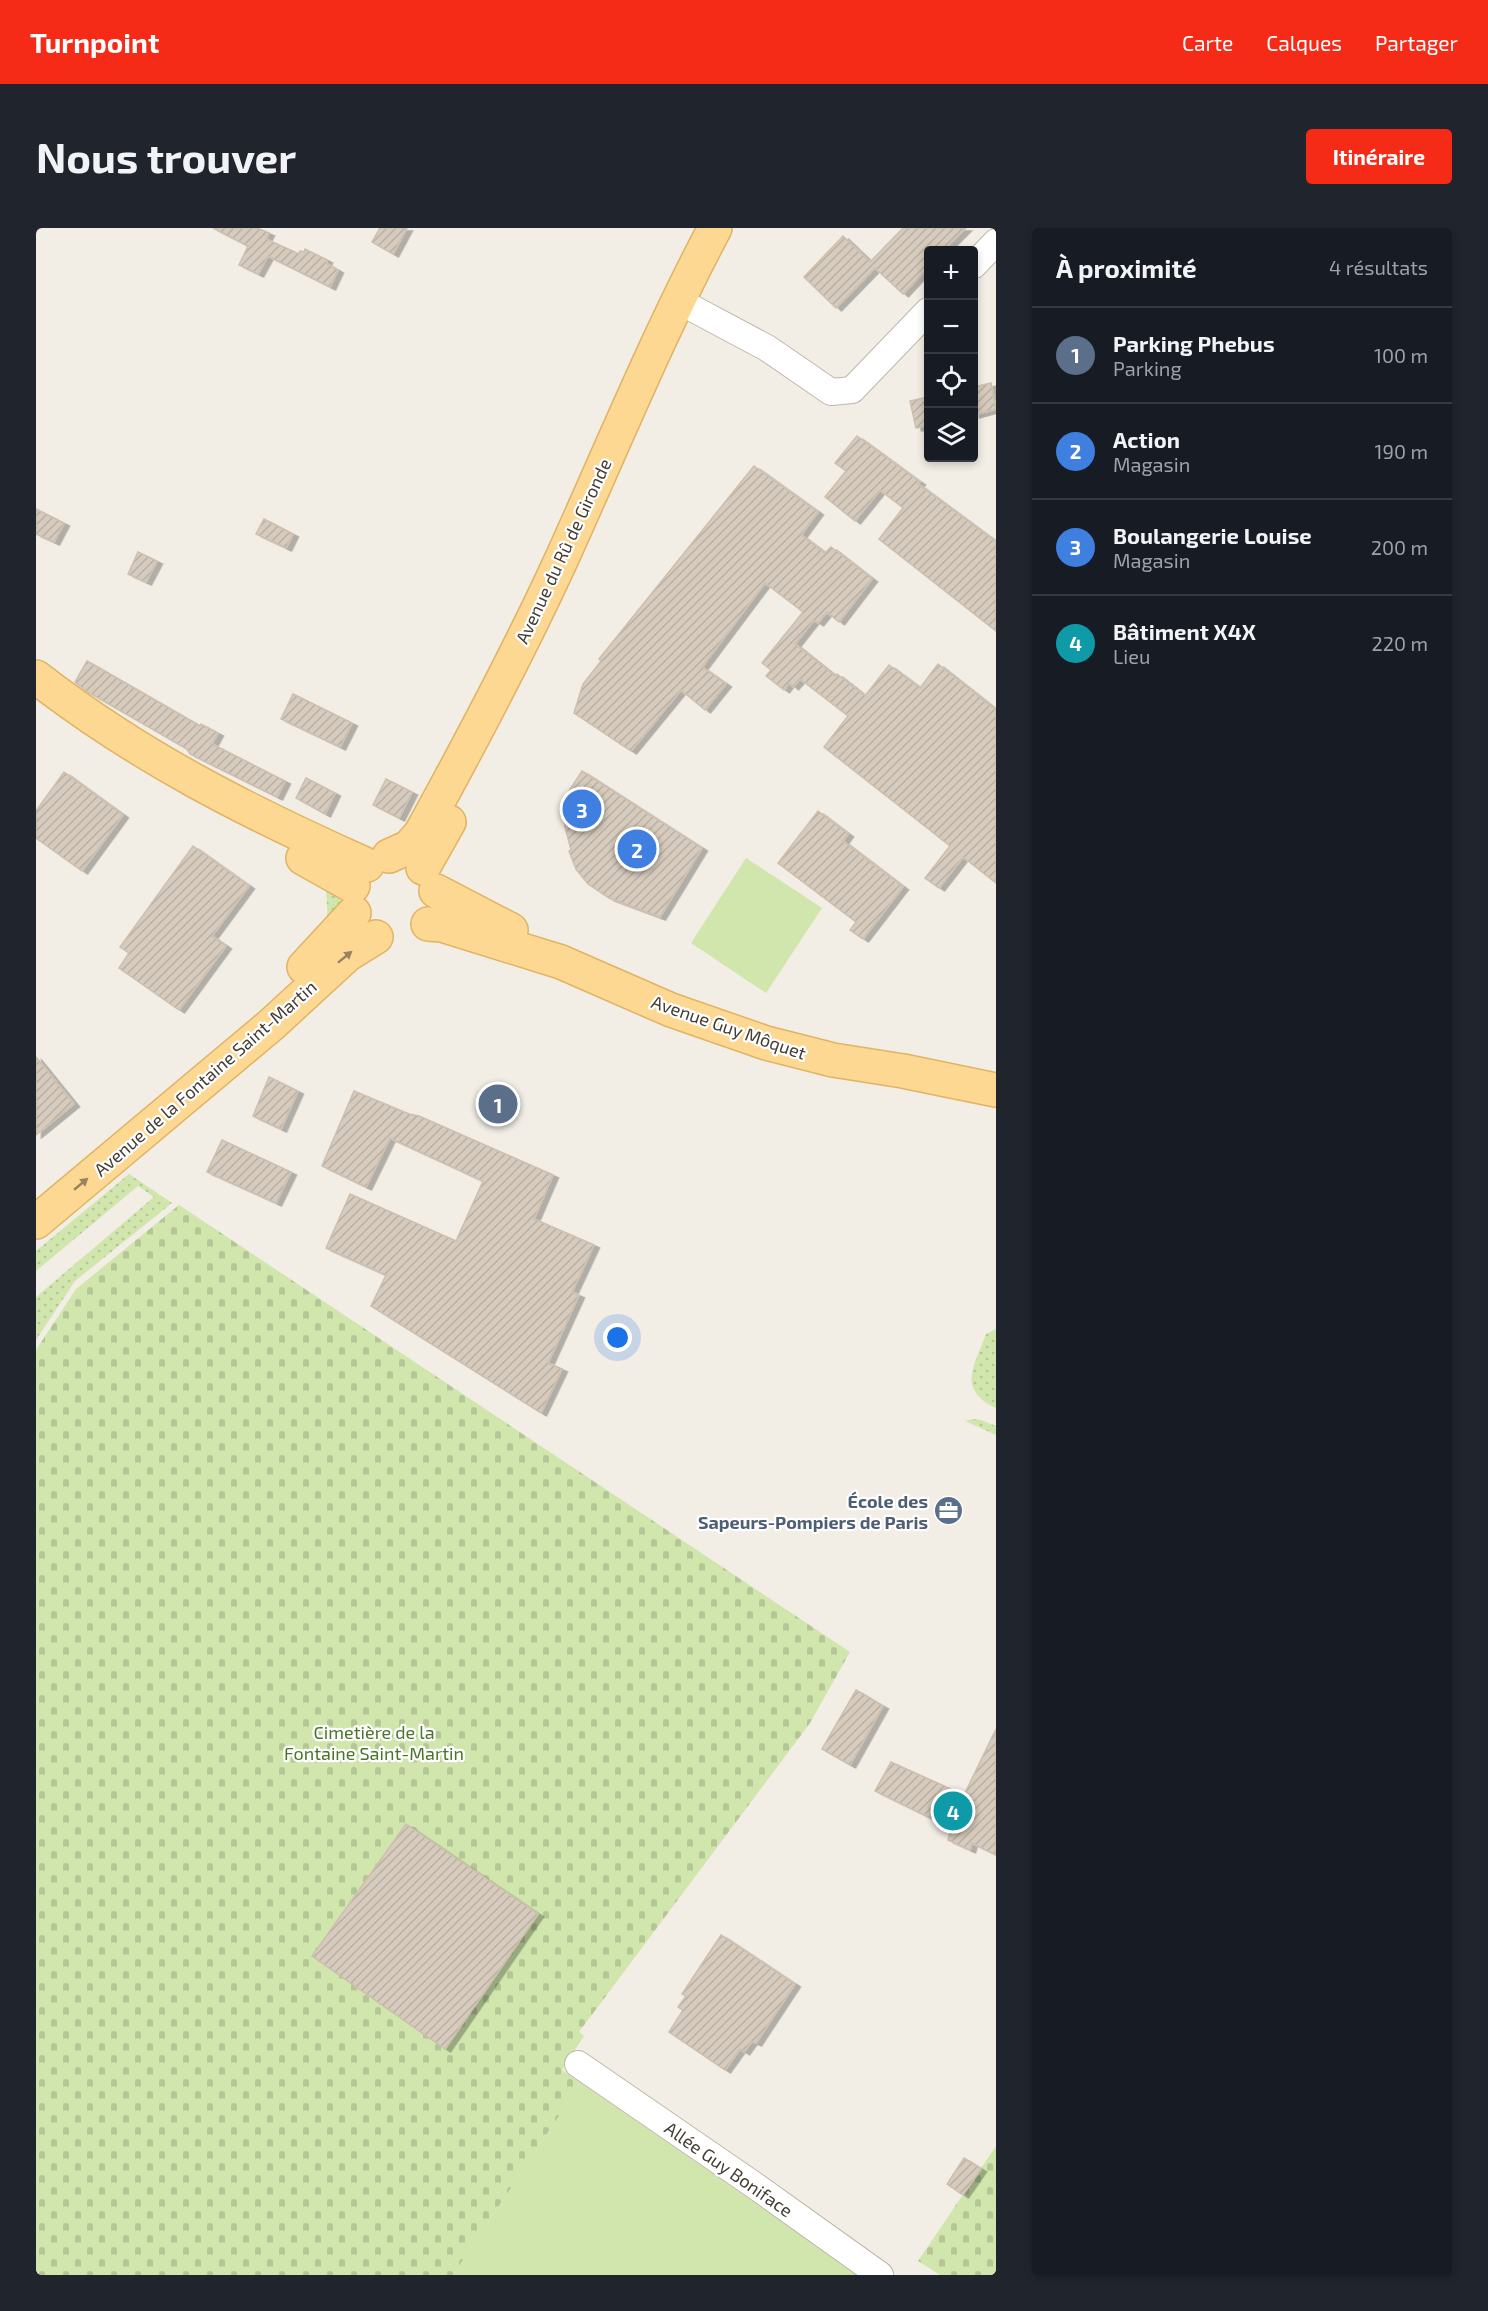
<!DOCTYPE html>
<html lang="fr">
<head>
<meta charset="utf-8">
<style>
	body { margin:0; font-family:"Exo 2",sans-serif; background:#20242c; color:#f1f3f6 }
	.controls { position:absolute; right:18px; top:18px; display:grid; overflow:hidden; border-radius:6px; box-shadow:0 3px 9px #0003 }
	.controls button { width:54px; height:54px; display:grid; place-items:center; padding:0; border:0; border-bottom:2px solid #363941; background:#171b24; color:#f1f3f6; font:30px sans-serif }
	.you { position:absolute; left:582px; top:1110px; width:21px; height:21px; margin:-15px; border:4px solid #fff; border-radius:50%; background:#1a73e8; box-shadow:0 0 0 9px #1a73e833 }
	.badge { display:grid; place-items:center; width:39px; height:39px; border-radius:50%; background:#f62b17; color:#fff; font-size:20px; font-weight:700 }
	.pin { position:absolute; translate:-50% -50%; border:3px solid #fff; box-shadow:0 2px 6px #0006 }
	.list { margin:0; padding:0; list-style:none }
	h2 { display:flex; justify-content:space-between; align-items:center; height:78px; margin:0; padding:0 24px; font-size:26px }
	h2 small { font-size:20px; font-weight:400; color:#9ea1a6 }
	.list li { display:grid; grid-template-columns:39px 1fr auto; gap:18px; align-items:center; box-sizing:border-box; height:96px; padding:0 24px; border-top:2px solid #363941 }
	.list b { display:block; font-size:22px; white-space:nowrap }
	.list p { margin:0; font-size:20px; white-space:nowrap; color:#9ea1a6 }
	.list em { font-size:20px; font-style:normal; color:#9ea1a6 }
	.icon { flex:none; width:33px; height:33px; fill:none; stroke:currentColor; stroke-width:2; stroke-linecap:round; stroke-linejoin:round }
	.map { position:relative; flex:none; width:960px; height:2047px; overflow:hidden; border-radius:6px }
	header { display:flex; align-items:center; gap:36px; box-sizing:border-box; height:84px; padding:0 30px; background:#f62b17; color:#fff }
	header strong { font-size:28px }
	nav { display:flex; gap:33px; margin-inline-start:auto; font-size:21px }
	.intro { display:flex; align-items:center; justify-content:space-between; box-sizing:border-box; height:144px; padding:0 36px }
	h1 { margin:0; font-size:42px }
	.button { padding:15px 27px; border-radius:6px; background:#f62b17; color:#fff; font-size:21px; font-weight:700 }
	main { display:flex; gap:36px; padding:0 36px }
	aside { flex:1; background:#171b24; border-radius:6px; box-shadow:0 3px 9px #0003 }
	.map>svg:first-child { display:block }
	.grass { fill:url(#grass-dots) }
	.cemetery { fill:url(#cemetery-stones) }
	.pitch { fill:#d0e6ad }
	.building { fill:url(#building-hatch); stroke:#cebfae; stroke-width:1.5; filter:url(#shadow) }
	.lines { fill:none; stroke-linecap:round; stroke-linejoin:round }
	.minor-casing { stroke:#c0b7aa; stroke-width:28 }
	.major-casing { stroke:#e1b463; stroke-width:36 }
	.minor { stroke:#fff; stroke-width:26 }
	.major { stroke:#fcd893; stroke-width:33 }
	.oneway { fill:#97835f }
	.labels { text-anchor:middle; dominant-baseline:central; stroke-width:4.5; stroke-linejoin:round; paint-order:stroke }
	.street-label { font-size:18px; fill:#443d34; stroke:#fff }
	.service-label { font-size:18px; font-weight:bold; fill:#4e5e75; stroke:#fff; text-anchor:end }
	.park-label { font-size:18px; fill:#4a7429; stroke:#fff }
</style>
</head>
<body>
<header>
<strong>Turnpoint</strong>
<nav><a>Carte</a><a>Calques</a><a>Partager</a></nav>
</header>
<div class="intro"><h1>Nous trouver</h1><a class="button">Itinéraire</a></div>
<main>
<div class="map">
<svg width="960" height="2047" viewBox="0 0 960 2047">
	<defs>
		<pattern id="grass-dots" width="8" height="8" patternUnits="userSpaceOnUse" patternTransform="scale(1.5)"><rect width="8" height="8" fill="#d0e6ad"/><path d="M2 2h.1M6 6h.1" fill="none" stroke="#b4c695" stroke-width="1.8" stroke-linecap="round"/></pattern>
		<pattern id="cemetery-stones" width="16" height="16" patternUnits="userSpaceOnUse" patternTransform="scale(1.5)"><rect width="16" height="16" fill="#d0e6ad"/><path d="M2 7V4a2 2 0 0 1 4 0v3zM10 15v-3a2 2 0 0 1 4 0v3z" fill="#b4c695"/></pattern>
		<pattern id="building-hatch" width="6" height="6" patternUnits="userSpaceOnUse" patternTransform="scale(1.5)"><rect width="6" height="6" fill="#d6cbbd"/><path d="M-1 1l2-2M0 6l6-6M5 7l2-2" fill="none" stroke="#b9afa3"/></pattern>
		<filter id="shadow"><feDropShadow dx="5.5" dy="3" stdDeviation="0" flood-color="#0004"/></filter>
	</defs>
	<rect width="100%" height="100%" fill="#f2ede5"/>
	<g class="grass">
		<polygon points="290,659 301,662 305,675 292,696"/>
		<polygon points="93,946 136,975 39,1053 0,1112 0,1069 118,969 102,958 0,1043 0,1023"/>
		<path d="M 960,1101 L 960,1180 C 920,1161 939,1137 950,1106 Z"/>
		<polygon points="937,1191 945,1192 960,1198 960,1207 929,1193"/>
	</g>
	<g class="cemetery">
		<polygon points="143,977 814,1424 774,1495 543,1804 548,1808 526,1842 545,1855 417,2047 0,2047 0,1122 40,1061"/>
		<polygon points="960,1918 960,2047 904,2047 882,2033"/>
	</g>
	<g class="pitch">
		<polygon points="710,630 786,680 730,765 655,715"/>
		<polygon points="545,1855 824,2047 417,2047"/>
	</g>
	<g class="building">
		<polygon points="177,0 221,0 233,5 230,11 263,26 264,23 268,24 269,21 291,32 290,35 302,42 294,59 232,28 222,46 203,37 212,18"/>
		<polygon points="344,0 371,0 357,26 336,14"/>
		<polygon points="867,0 930,0 908,22 892,22 892,39 867,66 839,40 800,80 768,49 807,8 834,34"/>
		<polygon points="955,155 960,181 938,187 938,159"/>
		<polygon points="892,169 892,197 880,200 874,173"/>
		<polygon points="821,208 884,254 882,256 960,314 960,403 843,311 867,280 844,262 819,293 789,269 810,243 799,235"/>
		<polygon points="718,238 782,284 765,307 789,325 795,319 836,351 803,394 791,384 782,395 778,392 759,416 799,448 801,446 829,468 853,437 884,460 902,436 960,482 960,655 927,629 903,660 889,650 914,618 788,519 812,488 764,451 757,459 753,455 748,462 730,448 735,442 726,435 767,384 729,355 666,439 690,456 669,482 645,462 595,523 538,485 547,456 565,433 563,431"/>
		<polygon points="0,281 28,295 18,314 0,306"/>
		<polygon points="228,291 257,306 250,320 220,306"/>
		<polygon points="102,324 121,333 110,354 92,346"/>
		<polygon points="51,433 164,498 165,496 182,505 176,516 249,553 241,569 154,526 151,521 50,463 39,454"/>
		<polygon points="257,466 316,495 304,519 245,491"/>
		<polygon points="546,543 666,620 624,689 573,670 552,656 540,641 533,623 535,622 529,599 529,586 533,563"/>
		<polygon points="28,544 87,587 46,643 0,610 0,583"/>
		<polygon points="270,550 299,565 289,586 260,570"/>
		<polygon points="350,551 376,564 363,590 337,577"/>
		<polygon points="782,583 812,606 807,613 867,659 827,711 814,702 820,694 742,635"/>
		<polygon points="157,618 213,658 176,708 190,718 143,782 83,740 93,725 84,719"/>
		<polygon points="0,829 38,876 0,907"/>
		<polygon points="233,849 262,863 245,901 217,888"/>
		<polygon points="318,863 373,886 383,888 517,947 498,991 558,1017 536,1064 543,1067 512,1135 526,1141 505,1185 335,1078 350,1047 290,1020 314,966 420,1013 447,953 354,910 330,959 286,938"/>
		<polygon points="186,912 255,944 240,975 171,944"/>
		<polygon points="820,1462 847,1478 814,1537 786,1521"/>
		<polygon points="960,1501 960,1627 936,1615 934,1622 912,1612 915,1600 839,1563 855,1534 928,1567"/>
		<polygon points="370,1596 502,1686 409,1821 276,1728"/>
		<polygon points="685,1707 759,1756 720,1815 716,1813 708,1824 704,1821 689,1842 633,1804 647,1782 642,1779 650,1768 646,1766"/>
		<polygon points="928,1930 945,1941 927,1967 911,1956"/>
	</g>
	<g class="lines">
		<defs>
			<g id="minor">
				<polyline points="938,37 960,14"/>
				<polyline points="654,79 731,120 795,164 816,162 892,83"/>
				<polyline points="542,1836 718,1957 844,2047"/>
			</g>
			<g id="major">
				<path d="M 0,449 C 103,529 212,584 331,637"/>
				<path d="M 353,628 L 373,619 L 385,605 C 435,514 483,424 526,330 C 576,220 622,107 679,0"/>
				<polyline points="267,630 317,658"/>
				<polyline points="387,640 413,594"/>
				<polyline points="400,663 475,702"/>
				<polyline points="392,696 406,697 525,734 635,782 730,815 797,832 867,843 960,862"/>
				<polyline points="268,739 318,685"/>
				<polyline points="0,994 235,797 311,727 340,709"/>
			</g>
		</defs>
		<use href="#minor" class="minor-casing"/>
		<use href="#major" class="major-casing"/>
		<use href="#minor" class="minor"/>
		<use href="#major" class="major"/>
	</g>
	<defs><path id="oneway-solid" d="M-6-.8H1V-3.2L6.5 0L1 3.2V.8H-6Z" transform="scale(1.5)"/></defs>
	<g class="oneway">
		<use href="#oneway-solid" transform="translate(309 729) rotate(-39)"/>
		<use href="#oneway-solid" transform="translate(45 956) rotate(-40)"/>
	</g>
	<defs>
		<symbol id="office-disc" viewBox="-11 -11 22 22"><circle r="9.5" fill="#5c6f8a" stroke="#fff"/><path d="M-6-3h4V-5.5h4V-3h4V5H-6ZM-1-4.5V-3h2v-1.5ZM-6 0V1H6V0Z" fill="#fff"/></symbol>
	</defs>
	<g fill-rule="evenodd">
		<use href="#office-disc" x="896" y="1266" width="33" height="33"/>
	</g>
	<g class="labels">
		<g class="street-label">
			<text transform="translate(527 323) rotate(-65)">Avenue du Rû de Gironde</text>
			<text transform="translate(693 799) rotate(19)">Avenue Guy Môquet</text>
			<text transform="translate(169 850) rotate(-41)">Avenue de la Fontaine Saint-Martin</text>
			<text transform="translate(693 1941) rotate(35)">Allée Guy Boniface</text>
		</g>
		<g class="service-label">
			<text x="892" y="1273">École des<tspan x="892" dy="21">Sapeurs-Pompiers de Paris</tspan></text>
		</g>
		<g class="park-label">
			<text x="338" y="1504">Cimetière de la<tspan x="338" dy="21">Fontaine Saint-Martin</tspan></text>
		</g>
	</g>
</svg>
<div class="controls">
<button>+</button>
<button>−</button>
<button><svg class="icon" aria-label="locate" viewBox="0 0 24 24"><circle cx="12" cy="12" r="6"/><path d="M12 2v4M12 18v4M2 12h4M18 12h4"/></svg></button>
<button><svg class="icon" aria-label="layers" viewBox="0 0 24 24"><path d="M12 4l9 5-9 5-9-5zM3 14l9 5 9-5"/></svg></button>
</div>
<div class="you"></div>
<div class="pin badge" style="left:462px;top:876px;background:#5c6f8a">1</div>
<div class="pin badge" style="left:601px;top:621px;background:#3f7fe0">2</div>
<div class="pin badge" style="left:546px;top:581px;background:#3f7fe0">3</div>
<div class="pin badge" style="left:917px;top:1583px;background:#0f9aa8">4</div>
</div>
<aside>
<h2>À proximité<small>4 résultats</small></h2>
<ul class="list">
<li><span class="badge" style="background:#5c6f8a">1</span><div><b>Parking Phebus</b><p>Parking</p></div><em>100 m</em></li>
<li><span class="badge" style="background:#3f7fe0">2</span><div><b>Action</b><p>Magasin</p></div><em>190 m</em></li>
<li><span class="badge" style="background:#3f7fe0">3</span><div><b>Boulangerie Louise</b><p>Magasin</p></div><em>200 m</em></li>
<li><span class="badge" style="background:#0f9aa8">4</span><div><b>Bâtiment X4X</b><p>Lieu</p></div><em>220 m</em></li>
</ul>
</aside>
</main>
</body>
</html>
